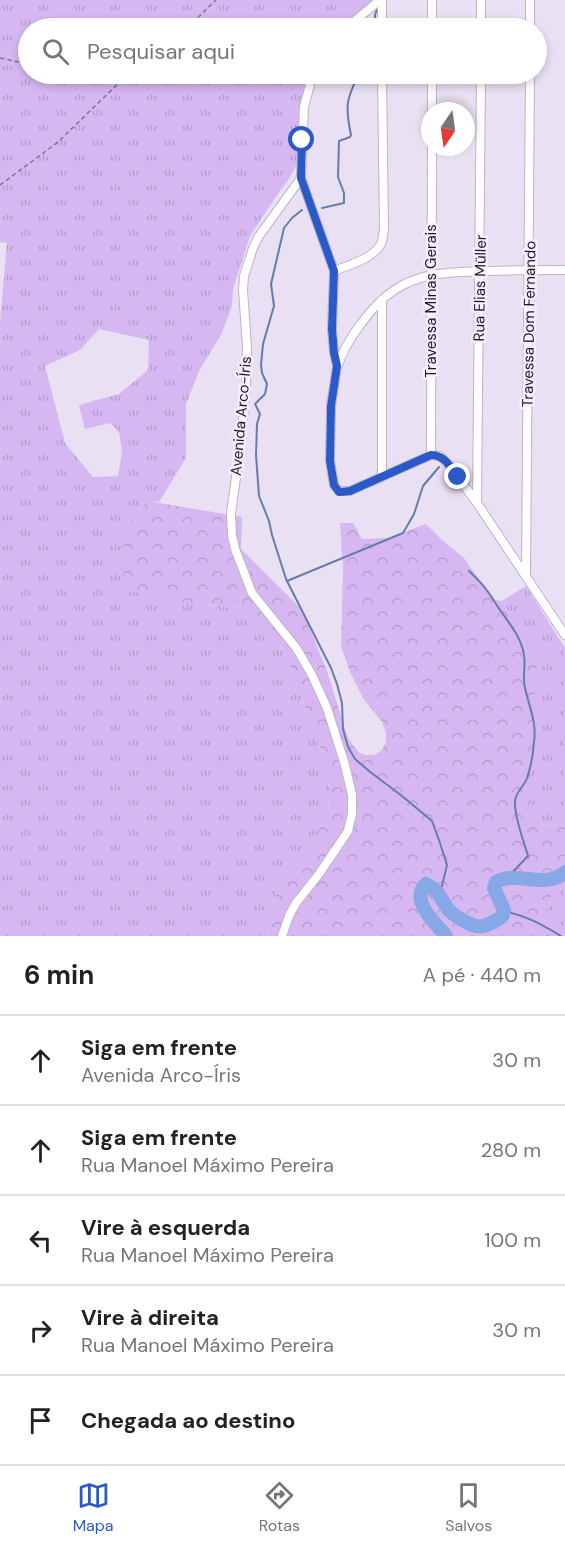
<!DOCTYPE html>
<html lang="pt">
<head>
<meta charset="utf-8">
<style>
	body { margin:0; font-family:"DM Sans",sans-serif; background:#f2f2f2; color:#222 }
	.compass { position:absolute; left:421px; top:102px; width:54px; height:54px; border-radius:50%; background:#fff; box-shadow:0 3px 9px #0003; rotate:193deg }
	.stop { position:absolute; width:18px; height:18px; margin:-14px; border:4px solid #2b59c7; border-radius:50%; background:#fff }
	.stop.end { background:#2b59c7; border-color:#fff; box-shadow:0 2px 6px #0008 }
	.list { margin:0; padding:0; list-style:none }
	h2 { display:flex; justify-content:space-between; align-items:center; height:78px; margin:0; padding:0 24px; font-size:26px }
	h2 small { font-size:20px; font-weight:400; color:#767676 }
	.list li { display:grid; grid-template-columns:39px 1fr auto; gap:18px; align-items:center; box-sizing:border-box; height:90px; padding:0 24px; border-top:2px solid #e0e0e0 }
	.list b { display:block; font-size:22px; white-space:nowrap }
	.list p { margin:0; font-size:20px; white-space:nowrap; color:#767676 }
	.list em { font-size:20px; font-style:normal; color:#767676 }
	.icon { flex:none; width:33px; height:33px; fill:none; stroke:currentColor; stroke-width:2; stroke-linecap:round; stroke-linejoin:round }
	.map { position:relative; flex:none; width:565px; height:936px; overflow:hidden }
	.search { position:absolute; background:#fff; box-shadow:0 3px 9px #0003; left:18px; right:18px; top:18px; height:66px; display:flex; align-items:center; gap:15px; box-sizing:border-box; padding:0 21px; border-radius:33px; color:#767676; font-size:22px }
	.sheet { height:528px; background:#fff }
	nav { display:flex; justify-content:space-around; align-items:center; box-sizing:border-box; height:84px; border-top:2px solid #e0e0e0; background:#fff; font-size:16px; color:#767676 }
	nav a { display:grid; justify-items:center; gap:3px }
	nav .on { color:#2b59c7 }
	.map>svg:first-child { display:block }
	.grass { fill:url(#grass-tufts); fill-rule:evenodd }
	.forest { fill:url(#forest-crowns) }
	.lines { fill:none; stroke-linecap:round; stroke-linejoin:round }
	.stream { stroke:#677cab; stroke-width:2 }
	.river { stroke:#87a7e7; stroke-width:14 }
	.street-casing { stroke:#bdb3c6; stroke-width:10 }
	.path { stroke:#7e7885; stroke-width:1.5; stroke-dasharray:4.5 3; stroke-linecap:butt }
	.street { stroke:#fff; stroke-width:8 }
	.route { stroke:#2b59c7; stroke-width:8 }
	.labels { text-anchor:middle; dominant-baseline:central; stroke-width:5; stroke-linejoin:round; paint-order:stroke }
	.street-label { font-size:15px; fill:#1b181f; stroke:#f6eefe }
</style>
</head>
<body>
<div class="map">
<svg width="565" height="936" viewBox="0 0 565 936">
	<defs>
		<pattern id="grass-tufts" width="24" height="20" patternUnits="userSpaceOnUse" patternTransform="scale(1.5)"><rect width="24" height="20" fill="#d7b7f2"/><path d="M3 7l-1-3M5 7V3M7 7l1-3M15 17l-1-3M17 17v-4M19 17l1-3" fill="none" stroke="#b89dcf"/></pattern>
		<pattern id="forest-crowns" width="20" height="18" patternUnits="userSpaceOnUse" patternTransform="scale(1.5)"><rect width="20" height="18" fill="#d7b7f2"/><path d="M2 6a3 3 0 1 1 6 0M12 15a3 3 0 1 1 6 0" fill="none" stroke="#b89dcf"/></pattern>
	</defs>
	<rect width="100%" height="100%" fill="#eae0f3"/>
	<g class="grass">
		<path d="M 0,0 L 387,0 L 355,28 L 28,28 L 28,74 L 318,74 L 306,100 L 302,156 L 287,182 L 279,192 L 250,236 L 233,289 L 232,306 L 222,333 L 199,371 L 186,404 L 186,458 L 159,502 L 148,501 L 138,511 L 195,604 L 241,608 L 284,650 L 330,775 L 328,809 L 322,822 L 311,854 L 279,881 L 267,936 L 0,936 L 0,322 L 7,243 L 0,242 ZM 99,329 L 149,340 L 148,370 L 119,394 L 79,405 L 85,429 L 110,423 L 119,432 L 122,452 L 118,476 L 93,477 L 65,443 L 45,366 L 80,350 Z"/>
		<polygon points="526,586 565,648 565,821 561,825 543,826 530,811 531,759 523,641 502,601"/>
		<path d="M 565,872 L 565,936 L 542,936 C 543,919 553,885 565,872 Z"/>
	</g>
	<path class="forest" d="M 148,501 L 242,517 L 241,549 L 303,611 L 328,674 L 348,738 L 358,752 L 365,755 L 374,755 L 381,751 L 386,742 L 386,732 L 382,722 L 363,698 L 350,672 L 341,646 L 343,568 L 340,523 L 353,523 L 362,539 L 388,538 L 426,524 L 442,540 L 464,558 L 487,591 L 495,600 L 502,601 L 523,641 L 538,644 L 531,759 L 531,811 L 543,826 L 561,825 L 565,821 L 565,872 C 553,885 543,919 542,936 L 267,936 L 279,881 L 311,854 L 322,821 L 328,809 L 330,775 L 284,650 L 241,608 L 195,604 L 123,590 L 124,533 L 138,511 Z"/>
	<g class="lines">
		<g class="stream">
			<polyline points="375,28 375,15 378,6"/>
			<path d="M 322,208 L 344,203 L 344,193 L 338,177 L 339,141 L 350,137 L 351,135 C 345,107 346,99 359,74"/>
			<polyline points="302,210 292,218 284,228 271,284 274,306 263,344 261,365 262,373 267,384 265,394 255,404 260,414 257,424 256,455 259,496 269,521 272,535 286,579 331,668 337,684 342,703 343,729 348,747 355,759 369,771 402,796 432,821 439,840 447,865 440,894"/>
			<path d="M 469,571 C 483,584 488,591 498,607 C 508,622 521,636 524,655 C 526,666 522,677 525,688 C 529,706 537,723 534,742 C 533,754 531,767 527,778 C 524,787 515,792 515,802 C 514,816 524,842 528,856 L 507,878"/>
			<polyline points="287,581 403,533 414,514 423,486 439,467"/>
			<path d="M 504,911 C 527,916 541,924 561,936"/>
		</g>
		<path class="river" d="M 446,936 C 436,923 409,901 426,884 C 441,892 439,896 448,909 C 451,913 455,915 459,918 C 478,930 483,929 502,917 L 504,910 L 494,888 L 496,882 C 517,870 546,890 565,872"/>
		<defs>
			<g id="street">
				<polyline points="382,0 382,28"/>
				<polyline points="530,0 530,28"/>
				<polyline points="346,28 380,0"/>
				<polyline points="432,28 432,0"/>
				<polyline points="481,28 481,0"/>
				<polyline points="432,111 432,74"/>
				<polyline points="301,178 334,271 332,329 334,353 337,366 331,406 330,461 334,485 339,491 350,491 431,455 440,456 448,464 477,503 565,635"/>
				<path d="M 334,271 C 348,265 373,259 381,244 C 383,240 383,235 384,230 L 382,74"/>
				<path d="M 338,365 C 343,350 351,337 360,325 C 370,311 382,298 396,289 C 424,271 459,272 491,271 C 516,270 540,270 565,270"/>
				<polyline points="431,455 432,147"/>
				<polyline points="382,477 382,300"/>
				<polyline points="477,503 481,74"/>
				<polyline points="526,573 530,74"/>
				<polyline points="282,936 289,916 296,903 319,874 348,831 352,814 352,795 345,765 327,708 312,675 297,649 252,593 235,549 232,535 231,513 241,442 246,385 247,347 243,290 244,276 253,248 259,236 301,178 304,107 313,74"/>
			</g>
		</defs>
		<use href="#street" class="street-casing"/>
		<g class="path">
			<polyline points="187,28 216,0"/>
			<polyline points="0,58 28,64"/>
			<polyline points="85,74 106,74"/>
			<polyline points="0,185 58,142 128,74"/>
		</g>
		<use href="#street" class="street"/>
	</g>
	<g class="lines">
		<path class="route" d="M 302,140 L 301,178 L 334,271 L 332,329 L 334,353 L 337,366 L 331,406 L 330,461 L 334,485 L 339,492 L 350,491 L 431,455 C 445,455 450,467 458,477"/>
	</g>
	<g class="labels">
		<g class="street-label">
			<text transform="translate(480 288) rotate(-89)">Rua Elias Müller</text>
			<text transform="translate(431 301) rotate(-90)">Travessa Minas Gerais</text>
			<text transform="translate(529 324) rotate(-89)">Travessa Dom Fernando</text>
			<text transform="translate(241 416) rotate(-85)">Avenida Arco-Íris</text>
		</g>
	</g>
</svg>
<svg class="compass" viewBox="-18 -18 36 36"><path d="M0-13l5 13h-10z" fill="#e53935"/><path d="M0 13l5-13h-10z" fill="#767676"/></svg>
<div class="stop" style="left:302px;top:140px"></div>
<div class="stop end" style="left:458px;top:477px"></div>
<div class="search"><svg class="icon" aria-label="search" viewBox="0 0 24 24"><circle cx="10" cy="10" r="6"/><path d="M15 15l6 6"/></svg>Pesquisar aqui</div>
</div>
<section class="sheet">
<h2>6 min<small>A pé · 440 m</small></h2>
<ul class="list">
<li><svg class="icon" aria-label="ahead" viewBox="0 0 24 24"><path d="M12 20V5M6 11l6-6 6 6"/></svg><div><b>Siga em frente</b><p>Avenida Arco-Íris</p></div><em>30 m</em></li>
<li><svg class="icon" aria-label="ahead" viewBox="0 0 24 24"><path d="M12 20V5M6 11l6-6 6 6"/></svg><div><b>Siga em frente</b><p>Rua Manoel Máximo Pereira</p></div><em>280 m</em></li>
<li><svg class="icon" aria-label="left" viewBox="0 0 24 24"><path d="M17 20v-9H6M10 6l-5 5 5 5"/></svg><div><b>Vire à esquerda</b><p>Rua Manoel Máximo Pereira</p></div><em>100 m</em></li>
<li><svg class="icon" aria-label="right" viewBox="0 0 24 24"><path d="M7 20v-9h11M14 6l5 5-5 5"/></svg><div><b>Vire à direita</b><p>Rua Manoel Máximo Pereira</p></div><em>30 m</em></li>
<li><svg class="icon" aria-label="arrive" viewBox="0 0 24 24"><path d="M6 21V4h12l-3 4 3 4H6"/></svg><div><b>Chegada ao destino</b></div></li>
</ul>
</section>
<nav>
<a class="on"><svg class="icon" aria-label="map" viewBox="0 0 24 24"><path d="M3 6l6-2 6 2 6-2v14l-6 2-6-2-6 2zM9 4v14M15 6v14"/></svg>Mapa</a>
<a><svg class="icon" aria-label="directions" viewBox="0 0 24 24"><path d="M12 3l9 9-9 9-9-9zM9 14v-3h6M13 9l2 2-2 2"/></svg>Rotas</a>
<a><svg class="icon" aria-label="saved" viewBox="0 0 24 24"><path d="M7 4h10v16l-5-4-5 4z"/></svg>Salvos</a>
</nav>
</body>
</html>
